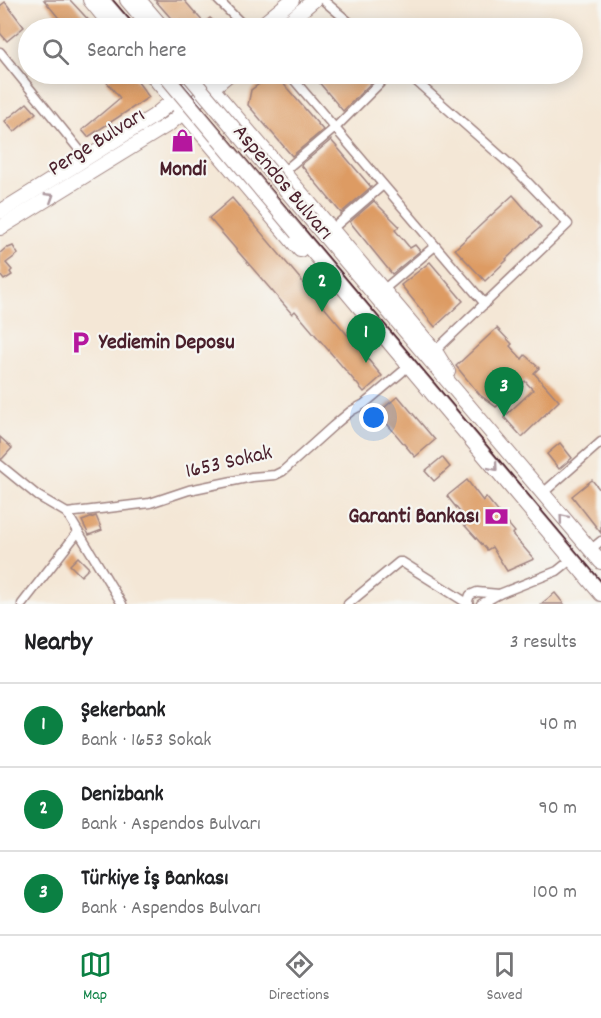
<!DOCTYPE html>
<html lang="en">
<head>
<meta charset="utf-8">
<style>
	body { margin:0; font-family:Dekko,sans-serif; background:#f6f6f6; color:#202124 }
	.you { position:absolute; left:374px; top:418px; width:21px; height:21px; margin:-15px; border:4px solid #fff; border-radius:50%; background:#1a73e8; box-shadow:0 0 0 9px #1a73e833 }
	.badge { display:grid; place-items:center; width:39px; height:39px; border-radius:50%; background:#0b8043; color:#fff; font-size:20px; font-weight:700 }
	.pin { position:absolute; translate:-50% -50px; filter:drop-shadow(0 2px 3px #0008) }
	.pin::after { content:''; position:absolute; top:32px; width:21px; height:18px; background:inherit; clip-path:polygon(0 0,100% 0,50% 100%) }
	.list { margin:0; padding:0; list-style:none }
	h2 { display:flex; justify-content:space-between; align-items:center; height:78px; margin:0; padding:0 24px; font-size:26px }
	h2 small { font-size:20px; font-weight:400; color:#757577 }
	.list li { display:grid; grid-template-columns:39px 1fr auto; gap:18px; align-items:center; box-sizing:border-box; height:84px; padding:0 24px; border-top:2px solid #e0e0e0 }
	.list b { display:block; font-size:22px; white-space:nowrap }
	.list p { margin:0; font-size:20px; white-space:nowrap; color:#757577 }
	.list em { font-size:20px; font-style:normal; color:#757577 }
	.icon { flex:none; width:33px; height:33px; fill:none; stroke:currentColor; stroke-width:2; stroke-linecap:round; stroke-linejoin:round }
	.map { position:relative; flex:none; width:601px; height:604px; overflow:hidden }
	.search { position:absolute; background:#fff; box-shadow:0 3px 15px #0003; left:18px; right:18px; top:18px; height:66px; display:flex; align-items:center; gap:15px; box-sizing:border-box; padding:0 21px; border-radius:33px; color:#757577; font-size:22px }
	.sheet { height:330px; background:#fff }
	nav { display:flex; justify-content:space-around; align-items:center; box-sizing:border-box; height:84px; border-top:2px solid #e0e0e0; background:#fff; font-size:16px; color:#757577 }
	nav a { display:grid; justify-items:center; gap:3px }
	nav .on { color:#0b8043 }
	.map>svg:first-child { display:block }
	.building { fill:#dd9b64 }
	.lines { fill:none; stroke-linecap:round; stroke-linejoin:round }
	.minor-casing { stroke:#9f8380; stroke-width:11 }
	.primary-casing { stroke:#9f8380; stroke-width:16 }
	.minor { stroke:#fff; stroke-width:8 }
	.primary { stroke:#fff; stroke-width:14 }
	.tram { stroke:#4a1f2b; stroke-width:1.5 }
	.primary-bridge-casing { stroke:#9f8380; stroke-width:16; stroke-linecap:butt }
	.primary-bridge { stroke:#fff; stroke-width:14 }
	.oneway { stroke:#ae9aa0 }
	.labels { text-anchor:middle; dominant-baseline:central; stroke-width:4.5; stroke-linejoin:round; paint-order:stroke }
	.street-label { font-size:22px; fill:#4a1f2b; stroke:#f6f6f2 }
	.poi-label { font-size:22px; font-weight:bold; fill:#4a1f2b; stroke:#f6f6f2 }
</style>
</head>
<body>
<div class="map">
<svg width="601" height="604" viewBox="0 0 601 604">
	<rect width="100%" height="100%" fill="#f6f6f2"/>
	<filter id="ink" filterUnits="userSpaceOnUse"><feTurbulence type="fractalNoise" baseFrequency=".0167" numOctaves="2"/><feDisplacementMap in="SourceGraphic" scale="12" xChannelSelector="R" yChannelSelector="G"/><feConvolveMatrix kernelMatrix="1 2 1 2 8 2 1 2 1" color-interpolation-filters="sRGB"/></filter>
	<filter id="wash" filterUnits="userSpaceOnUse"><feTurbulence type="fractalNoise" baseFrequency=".008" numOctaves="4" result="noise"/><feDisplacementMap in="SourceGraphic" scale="24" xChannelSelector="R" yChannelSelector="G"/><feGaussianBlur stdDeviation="1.35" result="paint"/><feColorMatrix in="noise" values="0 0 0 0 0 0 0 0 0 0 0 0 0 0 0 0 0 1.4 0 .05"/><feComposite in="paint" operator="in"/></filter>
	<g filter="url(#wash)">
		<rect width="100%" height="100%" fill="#f4e7d6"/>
		<g id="blocks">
			<g class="building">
				<polygon points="44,0 70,0 96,28 67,28"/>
				<polygon points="155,0 184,0 204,23 210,18 221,28 187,28 180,20 176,24"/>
				<polygon points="5,2 24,27 7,41 0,33 0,6"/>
				<polygon points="115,74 132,74 149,97 88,137 82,130 120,98 106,81"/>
				<polygon points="273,74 275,74 323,130 292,156 248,105 251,90"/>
				<polygon points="312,74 375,74 378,76 343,111"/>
				<polygon points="27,103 36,113 14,132 5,121"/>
				<polygon points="331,140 371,187 341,213 301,165"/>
				<polygon points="513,195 541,227 506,259 507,260 485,281 455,249"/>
				<polygon points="232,198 382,376 364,392 295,311 292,314 209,218"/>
				<polygon points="374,201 399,226 395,230 410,248 415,245 420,251 392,274 350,222"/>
				<polygon points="13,246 18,254 6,263 12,270 10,272 12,275 4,280 0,275 0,253 7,247 8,248"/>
				<polygon points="430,262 463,301 435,327 401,285"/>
				<polygon points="497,328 512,344 510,346 522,359 525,355 539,368 534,373 559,401 522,437 504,417 533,390 525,381 496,407 480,395 456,366"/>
				<polygon points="398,396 435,440 415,457 378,413"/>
				<polygon points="0,437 12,448 2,459 0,459"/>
				<polygon points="560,443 572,458 559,469 547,454"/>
				<polygon points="442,457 450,467 434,481 425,471"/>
				<polygon points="467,480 483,501 486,497 515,532 512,534 534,559 507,571 492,547 487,550 458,518 463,516 447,496"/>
				<polygon points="592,480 601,491 601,533 572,496"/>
				<polygon points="96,516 102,530 89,535 82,521"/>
				<polygon points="78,557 89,568 81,576 70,565"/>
				<polygon points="555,593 564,604 541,604"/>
			</g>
		</g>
	</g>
	<g filter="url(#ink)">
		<use href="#blocks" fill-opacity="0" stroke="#9f8380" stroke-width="1.5"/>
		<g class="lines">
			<defs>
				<g id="minor">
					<polyline points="218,0 246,28"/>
					<polyline points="323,0 356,28"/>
					<polyline points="0,52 86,158"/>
					<polyline points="289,74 485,304"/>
					<polyline points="408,74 514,168 568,224 435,351"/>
					<polyline points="284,171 335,128 389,74"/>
					<polyline points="332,229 383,185"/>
					<polyline points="383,290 435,246"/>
					<polyline points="0,465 38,496 67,513 122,604"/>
					<polyline points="543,493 601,442"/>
					<polyline points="67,513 150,503 189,490 252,477 275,475 283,471 333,426 351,411 364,404 402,372"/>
					<polyline points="590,550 601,541"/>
					<polyline points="22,604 78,532"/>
					<polyline points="348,604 399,562 402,562 467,603"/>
					<polyline points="469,604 467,603 470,595 477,592 499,594"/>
					<polyline points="481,604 499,594 557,571 572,559"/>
				</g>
				<g id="primary">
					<polyline points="90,0 113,28"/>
					<polyline points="102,0 126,28"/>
					<polyline points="127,0 151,28"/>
					<polyline points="139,0 163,28"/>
					<polyline points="258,28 292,0"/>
					<polyline points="281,28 314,0"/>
					<polyline points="151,74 300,250"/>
					<polyline points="200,74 435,351 448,372"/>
					<polyline points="0,212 154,116 204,75"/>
					<polyline points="312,221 601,562"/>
					<polyline points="0,228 169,124 229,74"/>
					<polyline points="297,233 601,594"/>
				</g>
			</defs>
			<use href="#minor" class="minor-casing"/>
			<use href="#primary" class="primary-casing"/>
			<use href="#minor" class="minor"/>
			<use href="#primary" class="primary"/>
			<g class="tram">
				<polyline points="113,0 137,28"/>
				<polyline points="174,74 601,581"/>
			</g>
			<defs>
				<g id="primary-bridge">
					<polyline points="164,74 297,233"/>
					<polyline points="188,74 312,221"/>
				</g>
			</defs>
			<use href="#primary-bridge" class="primary-bridge-casing"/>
			<use href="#primary-bridge" class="primary-bridge"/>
		</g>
		<defs><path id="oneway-chevron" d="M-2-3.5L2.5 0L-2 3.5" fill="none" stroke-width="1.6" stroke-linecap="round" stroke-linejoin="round" transform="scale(1.5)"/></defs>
		<g class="oneway">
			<use href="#oneway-chevron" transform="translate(50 197) rotate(-32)"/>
			<use href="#oneway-chevron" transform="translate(494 467) rotate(50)"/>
			<use href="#oneway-chevron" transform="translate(563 518) rotate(-130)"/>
		</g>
	</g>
	<defs>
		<symbol id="shop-bare" viewBox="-9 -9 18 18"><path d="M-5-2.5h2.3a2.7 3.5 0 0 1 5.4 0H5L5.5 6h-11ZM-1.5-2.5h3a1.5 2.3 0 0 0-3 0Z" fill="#b5179e" stroke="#f6f6f2" stroke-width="2.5" paint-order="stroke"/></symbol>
		<symbol id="parking-bare" viewBox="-9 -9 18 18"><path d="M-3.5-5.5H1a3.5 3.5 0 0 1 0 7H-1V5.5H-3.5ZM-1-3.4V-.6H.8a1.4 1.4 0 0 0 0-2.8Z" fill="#b5179e" stroke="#f6f6f2" stroke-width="2.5" paint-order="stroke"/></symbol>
		<symbol id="bank-bare" viewBox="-9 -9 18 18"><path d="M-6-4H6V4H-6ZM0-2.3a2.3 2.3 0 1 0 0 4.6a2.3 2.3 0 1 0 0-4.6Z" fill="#b5179e" stroke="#f6f6f2" stroke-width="2.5" paint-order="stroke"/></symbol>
	</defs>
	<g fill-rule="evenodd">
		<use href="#shop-bare" x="166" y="124" width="33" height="33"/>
		<use href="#parking-bare" x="64" y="326" width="33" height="33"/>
		<use href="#bank-bare" x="480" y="500" width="33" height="33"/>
	</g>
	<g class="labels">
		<g class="street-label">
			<text transform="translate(97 143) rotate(-32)">Perge Bulvarı</text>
			<text transform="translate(282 183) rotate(50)">Aspendos Bulvarı</text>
			<text transform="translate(229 463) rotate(-13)">1653 Sokak</text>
		</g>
		<g class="poi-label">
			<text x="183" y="170">Mondi</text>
			<text x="99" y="343" text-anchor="start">Yediemin Deposu</text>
			<text x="479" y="517" text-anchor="end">Garanti Bankası</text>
		</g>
	</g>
</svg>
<div class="you"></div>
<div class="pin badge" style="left:366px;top:363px">1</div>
<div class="pin badge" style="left:322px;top:312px">2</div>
<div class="pin badge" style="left:504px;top:417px">3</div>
<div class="search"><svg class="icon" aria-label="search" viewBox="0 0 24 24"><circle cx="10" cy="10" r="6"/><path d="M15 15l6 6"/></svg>Search here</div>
</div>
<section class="sheet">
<h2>Nearby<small>3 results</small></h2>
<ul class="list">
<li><span class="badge">1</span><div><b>Şekerbank</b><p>Bank · 1653 Sokak</p></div><em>40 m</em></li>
<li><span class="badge">2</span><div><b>Denizbank</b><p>Bank · Aspendos Bulvarı</p></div><em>90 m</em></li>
<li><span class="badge">3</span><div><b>Türkiye İş Bankası</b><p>Bank · Aspendos Bulvarı</p></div><em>100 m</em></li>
</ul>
</section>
<nav>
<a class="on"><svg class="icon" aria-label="map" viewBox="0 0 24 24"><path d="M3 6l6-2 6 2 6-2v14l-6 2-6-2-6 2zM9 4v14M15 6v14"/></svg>Map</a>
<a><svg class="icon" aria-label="directions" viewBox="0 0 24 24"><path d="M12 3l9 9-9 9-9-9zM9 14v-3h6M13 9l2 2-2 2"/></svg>Directions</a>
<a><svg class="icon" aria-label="saved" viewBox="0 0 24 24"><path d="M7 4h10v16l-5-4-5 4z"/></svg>Saved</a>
</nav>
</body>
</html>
